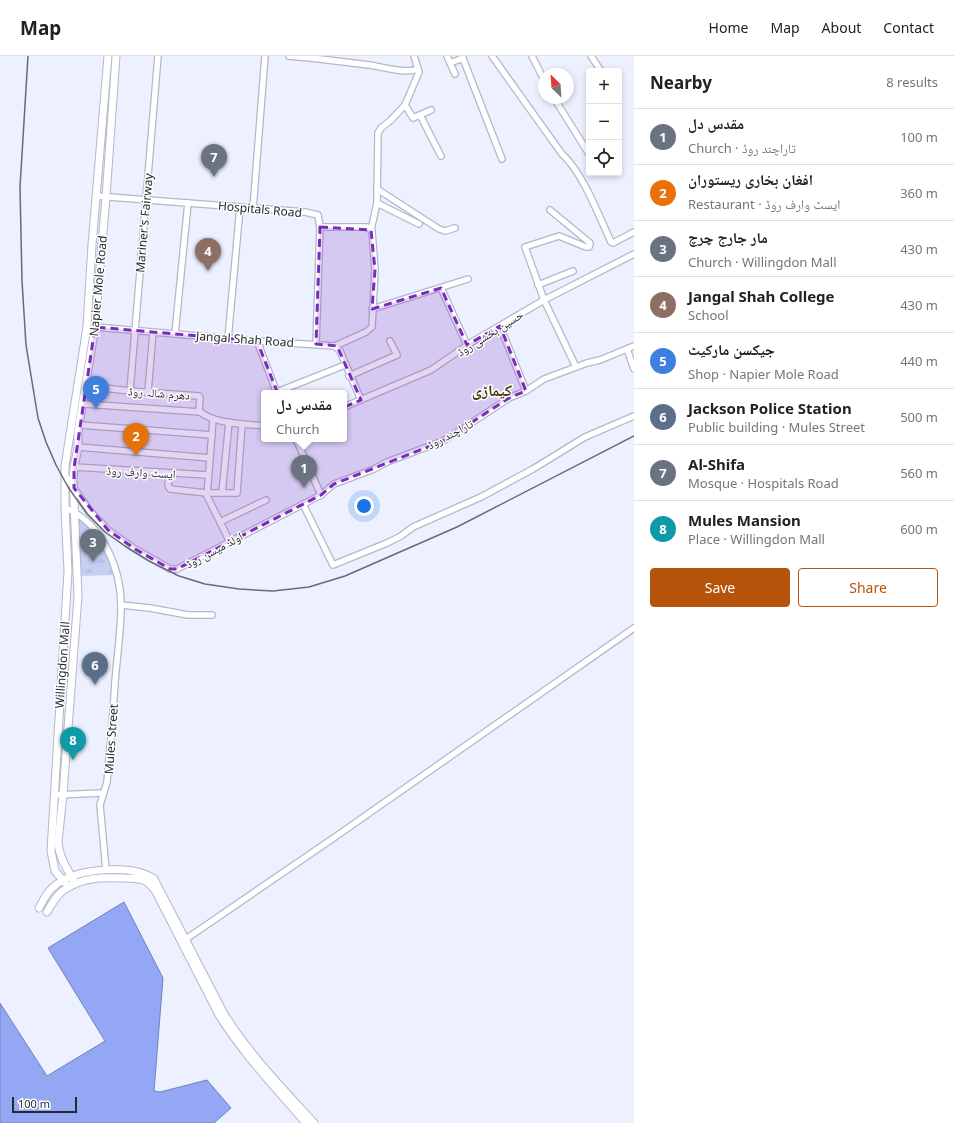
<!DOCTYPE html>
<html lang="en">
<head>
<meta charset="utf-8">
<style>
	body { margin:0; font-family:"Noto Sans","Noto Naskh Arabic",sans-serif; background:#f6f6f6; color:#222 }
	.controls { position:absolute; right:12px; top:12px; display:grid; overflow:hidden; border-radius:4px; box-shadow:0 2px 6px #0003 }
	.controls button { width:36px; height:36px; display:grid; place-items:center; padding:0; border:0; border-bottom:1px solid #e0e0e0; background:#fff; color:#222; font:20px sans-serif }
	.compass { position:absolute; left:538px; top:12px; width:36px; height:36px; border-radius:50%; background:#fff; box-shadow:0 2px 6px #0003; rotate:335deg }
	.scale { position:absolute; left:12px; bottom:10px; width:65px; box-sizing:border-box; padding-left:4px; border:2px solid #272930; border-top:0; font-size:11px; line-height:14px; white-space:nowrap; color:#272930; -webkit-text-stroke:3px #fefefe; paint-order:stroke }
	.you { position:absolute; left:364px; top:450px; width:14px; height:14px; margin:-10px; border:3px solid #fff; border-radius:50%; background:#1a73e8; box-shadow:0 0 0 6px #1a73e833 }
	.badge { display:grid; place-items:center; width:26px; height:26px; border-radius:50%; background:#b45309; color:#fff; font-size:13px; font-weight:700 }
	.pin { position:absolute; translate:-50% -33px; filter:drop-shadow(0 1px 2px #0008) }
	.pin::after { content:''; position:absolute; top:21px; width:14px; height:12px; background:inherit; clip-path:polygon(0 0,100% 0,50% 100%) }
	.popup { position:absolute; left:261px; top:334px; width:86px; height:52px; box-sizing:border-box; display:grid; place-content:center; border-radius:4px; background:#fff; filter:drop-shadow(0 1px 3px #0005); font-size:13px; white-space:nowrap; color:#767676 }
	.popup b { font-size:15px; color:#222 }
	.popup::after { content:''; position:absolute; left:50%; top:100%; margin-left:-8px; border:8px solid transparent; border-top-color:#fff }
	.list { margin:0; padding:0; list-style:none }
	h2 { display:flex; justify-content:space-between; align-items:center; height:52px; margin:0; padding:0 16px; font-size:17px }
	h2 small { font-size:13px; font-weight:400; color:#767676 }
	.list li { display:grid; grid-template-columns:26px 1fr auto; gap:12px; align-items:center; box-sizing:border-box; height:56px; padding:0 16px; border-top:1px solid #e0e0e0 }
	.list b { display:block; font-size:15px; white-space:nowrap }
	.list p { margin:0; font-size:13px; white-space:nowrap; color:#767676 }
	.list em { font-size:13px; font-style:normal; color:#767676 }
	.actions { display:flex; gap:8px; padding:12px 16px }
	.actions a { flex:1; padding:9px 0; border:1px solid #b45309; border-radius:4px; text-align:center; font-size:14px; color:#b45309 }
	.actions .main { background:#b45309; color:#fff }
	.icon { flex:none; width:22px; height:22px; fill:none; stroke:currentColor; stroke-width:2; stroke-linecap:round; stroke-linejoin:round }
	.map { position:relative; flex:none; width:634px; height:1067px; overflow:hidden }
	header { display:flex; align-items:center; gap:24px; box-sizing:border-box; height:56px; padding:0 20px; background:#fff; border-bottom:1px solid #e0e0e0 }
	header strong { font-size:19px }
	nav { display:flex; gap:22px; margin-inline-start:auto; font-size:14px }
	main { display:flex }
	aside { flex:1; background:#fff }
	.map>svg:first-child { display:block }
	.grass { fill:url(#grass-tufts) }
	.water { fill:#93a7f5; stroke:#7381ba }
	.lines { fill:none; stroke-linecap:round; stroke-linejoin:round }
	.minor-casing { stroke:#b3b8c8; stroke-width:8 }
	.major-casing { stroke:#b3b8c8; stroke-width:9 }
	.minor { stroke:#fff; stroke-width:5.5 }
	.major { stroke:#fff; stroke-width:7 }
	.rail { stroke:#686b74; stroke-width:1.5 }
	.marked { fill:#7b2cbf; fill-opacity:0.2; stroke:#7b2cbf; stroke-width:3; stroke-dasharray:8 5; stroke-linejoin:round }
	.labels { text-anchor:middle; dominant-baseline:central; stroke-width:3; stroke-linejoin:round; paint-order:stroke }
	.street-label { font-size:12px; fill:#272930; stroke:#fefefe }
	.district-label { font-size:16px; font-weight:bold; fill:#493a12; stroke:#fefefe }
</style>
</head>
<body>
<header>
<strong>Map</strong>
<nav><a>Home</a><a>Map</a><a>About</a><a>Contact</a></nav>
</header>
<main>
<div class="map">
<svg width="634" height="1067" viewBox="0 0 634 1067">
	<defs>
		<pattern id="grass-tufts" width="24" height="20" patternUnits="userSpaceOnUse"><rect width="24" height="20" fill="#c5cff4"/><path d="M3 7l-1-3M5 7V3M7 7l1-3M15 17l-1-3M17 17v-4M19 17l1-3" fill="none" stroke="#a9b2d2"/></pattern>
	</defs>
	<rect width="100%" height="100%" fill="#ecf0ff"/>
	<polygon class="grass" points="74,457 86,466 101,483 116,519 78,520"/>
	<polygon class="water" points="124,846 163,922 154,1035 160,1036 207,1024 231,1052 214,1067 0,1067 0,947 47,1020 105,985 48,892"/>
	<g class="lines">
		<defs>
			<g id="minor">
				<path d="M 289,0 C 316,2 343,6 369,9 C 383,11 406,18 418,13"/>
				<polyline points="447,0 455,18"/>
				<polyline points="462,0 502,103"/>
				<path d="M 492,0 L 562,98 C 583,117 599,160 611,186 L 613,187 L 634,176"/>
				<polyline points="532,0 544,24"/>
				<polyline points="591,0 601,15"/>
				<polyline points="450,7 463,2"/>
				<polyline points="554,42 589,98"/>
				<polyline points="405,49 413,62 431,54"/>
				<polyline points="420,59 441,100"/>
				<polyline points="377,133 439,173 445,175 455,172"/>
				<polyline points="96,140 305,156 318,159 320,171 316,288"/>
				<polyline points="377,147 419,168"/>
				<polyline points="253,153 265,0"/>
				<polyline points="550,154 590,187 589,191 586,191 559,180 525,191 544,244 576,311"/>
				<polyline points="320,171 367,171 372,175 375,214 372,271 366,276 335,290"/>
				<polyline points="371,174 377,147 378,77 381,72 391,64 405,49 419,16 414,0"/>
				<polyline points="538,229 573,215"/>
				<polyline points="441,232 467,289"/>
				<polyline points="372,253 468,223"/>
				<polyline points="500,270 526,335"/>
				<polyline points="95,271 257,285 335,290 340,295 361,344"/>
				<polyline points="175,278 188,147"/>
				<polyline points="228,283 240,151"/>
				<polyline points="257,285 277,337"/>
				<polyline points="627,293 634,313"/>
				<polyline points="349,320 397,299 390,285"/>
				<path d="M 86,330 L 130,335 L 199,340 L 200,342 L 199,355 C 213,368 246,368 264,370"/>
				<polyline points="130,335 158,0"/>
				<polyline points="148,336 153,276"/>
				<polyline points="277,336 345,309"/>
				<polyline points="84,348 200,356"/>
				<polyline points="344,351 431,314 472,286 544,244 634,198"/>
				<polyline points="213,363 207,440 230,486"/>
				<polyline points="80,369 212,379"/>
				<polyline points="296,383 321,439"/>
				<polyline points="78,391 210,402"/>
				<polyline points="74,411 208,419"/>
				<polyline points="169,417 168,429 170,433 206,437 237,437 242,368"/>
				<polyline points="65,419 90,455 108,474 135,493 170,513 177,513 321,439 334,428 374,413 387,406 443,385 465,371 509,342 526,335 544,323 587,307 600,304 634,290"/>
				<polyline points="222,437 229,366"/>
				<polyline points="303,448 333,509 387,487 401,480 413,471 481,441 533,413 585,381 634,360"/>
				<path d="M 65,452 C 102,466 121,513 121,550 C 121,575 117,601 115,626 C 113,659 110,693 107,726 L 100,749 L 106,814"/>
				<polyline points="220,466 266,444"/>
				<polyline points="121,549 150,552 188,559 212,559"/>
				<polyline points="54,739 103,737"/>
				<polyline points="186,883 335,781 634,572"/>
			</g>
			<g id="major">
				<path d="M 75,827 C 68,814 59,802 58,786 L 63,738 L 78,540 L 73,423 L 74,412 L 78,391 L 78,375 L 95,271 L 106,141 L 116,0"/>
				<polyline points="69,831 55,815 51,795 68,515 65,452 65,410 87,271 92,189 108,0"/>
				<path d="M 39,852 C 44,843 48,834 57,828 C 79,812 132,808 154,823 L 224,958 C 249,998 282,1032 314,1067"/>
				<path d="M 47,856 C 52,848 56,839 64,834 C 82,821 103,821 124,822 C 131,822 140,822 146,825 C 149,827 152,831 155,834 L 219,959 C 244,999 276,1032 306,1067"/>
			</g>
		</defs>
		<use href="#minor" class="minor-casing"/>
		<use href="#major" class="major-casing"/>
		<use href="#minor" class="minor"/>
		<use href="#major" class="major"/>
		<polyline class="rail" points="28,0 20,131 22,225 26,289 38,362 46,386 56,409 68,431 87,458 105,476 125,490 149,505 179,520 205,528 239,533 273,535 309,531 345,520 457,471 634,380"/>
	</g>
	<path class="marked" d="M 320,171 L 371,174 L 375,214 L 372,253 L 441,232 L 467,289 L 500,270 L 526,335 L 509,342 L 443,385 L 334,428 L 321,439 L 177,513 L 170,513 L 135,493 L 108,474 L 74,432 L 74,412 L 95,271 L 257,285 L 292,373 L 361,344 L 337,290 L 316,288 Z"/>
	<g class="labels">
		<g class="street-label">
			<text transform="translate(260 153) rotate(5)">Hospitals Road</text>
			<text transform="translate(144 167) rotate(-85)">Mariner's Fairway</text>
			<text transform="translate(98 230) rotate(-85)">Napier Mole Road</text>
			<text transform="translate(490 277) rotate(-32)">حسین بخشی روڈ</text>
			<text transform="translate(245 283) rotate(4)">Jangal Shah Road</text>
			<text transform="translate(159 337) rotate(4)">دھرم شالہ روڈ</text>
			<text transform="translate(450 378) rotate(-28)">تاراچند روڈ</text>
			<text transform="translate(141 416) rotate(3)">ایسٹ وارف روڈ</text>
			<text transform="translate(214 494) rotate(-28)">اولڈ میسن روڈ</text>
			<text transform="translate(62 609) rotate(-86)">Willingdon Mall</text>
			<text transform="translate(111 683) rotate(-86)">Mules Street</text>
		</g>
		<g class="district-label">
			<text x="492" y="334">کیماڑی</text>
		</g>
	</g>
</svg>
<div class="controls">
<button>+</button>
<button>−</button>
<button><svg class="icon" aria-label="locate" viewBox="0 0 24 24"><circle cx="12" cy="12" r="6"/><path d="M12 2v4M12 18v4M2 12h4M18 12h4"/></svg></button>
</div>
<svg class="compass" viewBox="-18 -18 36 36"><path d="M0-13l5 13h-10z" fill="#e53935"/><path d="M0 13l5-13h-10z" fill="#767676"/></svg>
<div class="scale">100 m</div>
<div class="you"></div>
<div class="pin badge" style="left:304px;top:432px;background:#6b7280">1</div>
<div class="popup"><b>مقدس دل</b>Church</div>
<div class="pin badge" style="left:136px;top:400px;background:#e8710a">2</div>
<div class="pin badge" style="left:93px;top:506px;background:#6b7280">3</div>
<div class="pin badge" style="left:208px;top:215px;background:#8d6e63">4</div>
<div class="pin badge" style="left:96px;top:353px;background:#3f7fe0">5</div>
<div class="pin badge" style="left:95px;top:629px;background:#5c6f8a">6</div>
<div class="pin badge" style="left:214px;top:121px;background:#6b7280">7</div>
<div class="pin badge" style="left:73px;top:704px;background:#0f9aa8">8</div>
</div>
<aside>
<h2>Nearby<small>8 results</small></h2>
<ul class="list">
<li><span class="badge" style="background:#6b7280">1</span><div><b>مقدس دل</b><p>Church · تاراچند روڈ</p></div><em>100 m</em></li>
<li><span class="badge" style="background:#e8710a">2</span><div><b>افغان بخاری ریستوران</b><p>Restaurant · ایسٹ وارف روڈ</p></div><em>360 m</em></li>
<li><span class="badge" style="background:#6b7280">3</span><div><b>مار جارج چرچ</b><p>Church · Willingdon Mall</p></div><em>430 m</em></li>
<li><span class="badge" style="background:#8d6e63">4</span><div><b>Jangal Shah College</b><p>School</p></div><em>430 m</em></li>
<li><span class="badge" style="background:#3f7fe0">5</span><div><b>جیکسن مارکیٹ</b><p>Shop · Napier Mole Road</p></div><em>440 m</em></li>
<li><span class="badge" style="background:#5c6f8a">6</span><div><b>Jackson Police Station</b><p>Public building · Mules Street</p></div><em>500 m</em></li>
<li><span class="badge" style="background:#6b7280">7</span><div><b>Al-Shifa</b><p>Mosque · Hospitals Road</p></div><em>560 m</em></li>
<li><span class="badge" style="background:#0f9aa8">8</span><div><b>Mules Mansion</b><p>Place · Willingdon Mall</p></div><em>600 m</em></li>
</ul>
<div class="actions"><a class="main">Save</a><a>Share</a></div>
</aside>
</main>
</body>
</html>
